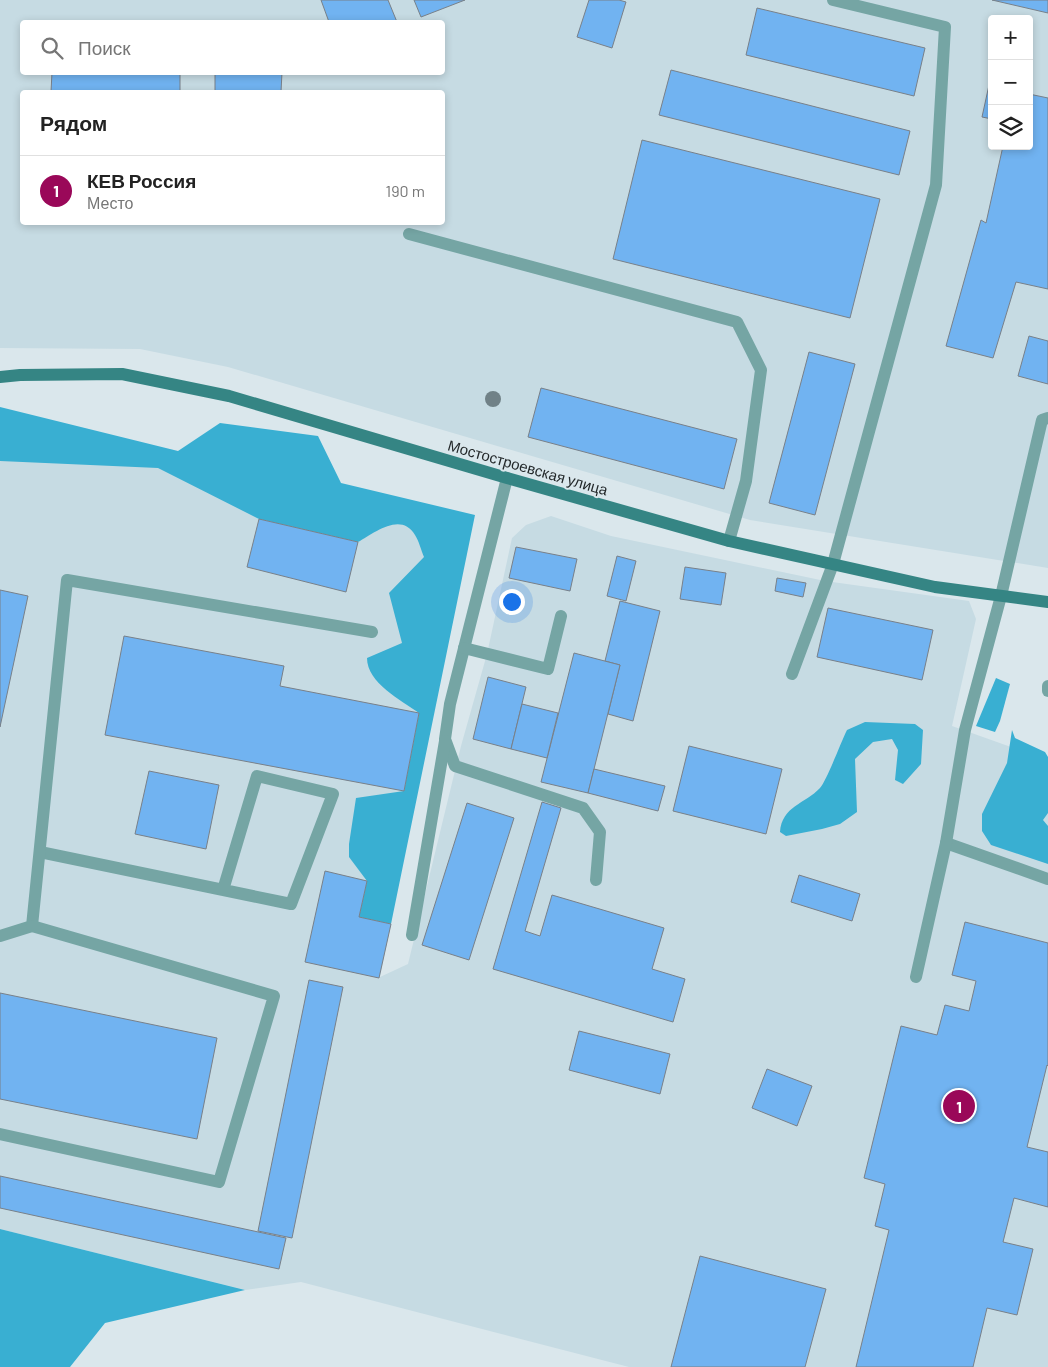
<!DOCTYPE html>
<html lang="ru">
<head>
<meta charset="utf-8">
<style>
	body { margin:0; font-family:Barlow,sans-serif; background:#f6f6f6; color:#222 }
	.controls { position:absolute; right:15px; top:15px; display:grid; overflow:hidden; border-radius:5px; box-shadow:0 2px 8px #0003 }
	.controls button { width:45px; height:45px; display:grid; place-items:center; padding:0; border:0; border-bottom:1px solid #e0e0e0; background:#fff; color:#222; font:25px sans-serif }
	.you { position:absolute; left:511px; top:601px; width:18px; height:18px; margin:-12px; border:4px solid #fff; border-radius:50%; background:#1a73e8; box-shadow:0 0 0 8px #1a73e833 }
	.badge { display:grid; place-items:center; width:32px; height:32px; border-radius:50%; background:#9a0859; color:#fff; font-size:16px; font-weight:700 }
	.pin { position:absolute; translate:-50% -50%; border:2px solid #fff; box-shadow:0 1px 5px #0006 }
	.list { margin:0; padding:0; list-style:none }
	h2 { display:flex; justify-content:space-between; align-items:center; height:65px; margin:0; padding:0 20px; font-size:21px }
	h2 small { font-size:16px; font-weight:400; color:#767676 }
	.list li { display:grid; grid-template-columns:32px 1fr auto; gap:15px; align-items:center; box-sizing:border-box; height:70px; padding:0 20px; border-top:1px solid #e0e0e0 }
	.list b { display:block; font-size:19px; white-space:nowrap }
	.list p { margin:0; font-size:16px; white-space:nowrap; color:#767676 }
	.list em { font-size:16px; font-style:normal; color:#767676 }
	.icon { flex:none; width:28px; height:28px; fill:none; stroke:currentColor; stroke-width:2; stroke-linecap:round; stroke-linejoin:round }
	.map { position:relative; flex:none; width:1048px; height:1367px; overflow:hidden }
	.search { position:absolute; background:#fff; box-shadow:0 2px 8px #0003; left:20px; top:20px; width:425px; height:55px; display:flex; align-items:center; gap:12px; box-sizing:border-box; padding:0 18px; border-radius:5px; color:#767676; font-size:19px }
	.panel { position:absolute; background:#fff; box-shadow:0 2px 8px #0003; left:20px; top:90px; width:425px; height:135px; border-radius:5px }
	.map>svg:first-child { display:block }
	.built { fill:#c6dbe3; fill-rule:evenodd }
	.forest { fill:#39afd2 }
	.building { fill:#71b3f1; stroke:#788089 }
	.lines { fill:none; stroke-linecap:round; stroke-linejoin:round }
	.lane { stroke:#75a5a4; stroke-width:12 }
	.secondary { stroke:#358584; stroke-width:12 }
	.tree { fill:#708187 }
	.labels { text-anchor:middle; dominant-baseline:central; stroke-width:4; stroke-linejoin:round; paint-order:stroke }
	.street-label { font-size:15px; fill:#23282a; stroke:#dae7ec }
</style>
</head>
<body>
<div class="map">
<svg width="1048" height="1367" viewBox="0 0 1048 1367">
	<rect width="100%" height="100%" fill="#dae7ec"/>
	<g class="built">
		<path d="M 0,0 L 1048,0 L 1048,568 L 750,520 L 228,367 L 140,349 L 0,348 ZM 992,19 L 1029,19 L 1029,146 L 992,146 ZM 22,22 L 442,22 L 442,72 L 22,72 ZM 22,92 L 442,92 L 442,222 L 22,222 Z"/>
		<polygon points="0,417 455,526 391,924 380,977 408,964 461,746 487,654 512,538 526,525 551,516 611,536 825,581 969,601 976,619 952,726 1048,760 1048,1367 629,1367 301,1282 245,1290 0,1229"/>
	</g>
	<g class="forest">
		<path d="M 0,407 L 178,451 L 220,423 L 318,436 L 341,483 L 475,515 L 391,924 L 359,917 L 367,881 L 349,857 L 349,844 L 356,798 L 404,791 L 419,713 C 401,700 367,683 367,658 L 402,643 L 389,593 L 424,557 C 421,550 419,541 415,535 C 401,511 374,533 358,542 L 259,519 L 158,468 L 0,461 Z"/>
		<polygon points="996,678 1010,684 1000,721 995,732 976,726"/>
		<path d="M 865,722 L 915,724 L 923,730 L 921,764 L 903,784 L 895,780 L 898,750 L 892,739 L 873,742 L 855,759 L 857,812 L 840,824 L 822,829 L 786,836 L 780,832 C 782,806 805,804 820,788 C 827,780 841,742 847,730 Z"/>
		<polygon points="1012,730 1015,738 1045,752 1048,757 1048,813 1043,820 1048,826 1048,864 991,845 982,831 982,814 1007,763"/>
		<polygon points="0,1229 245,1290 105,1323 70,1367 0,1367"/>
	</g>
	<g class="building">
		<polygon points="321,0 388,0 397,22 329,22"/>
		<polygon points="414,0 465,0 421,17"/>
		<polygon points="589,0 619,0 626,2 612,48 577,37"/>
		<polygon points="992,0 1048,0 1048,13"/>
		<polygon points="757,8 925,48 914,96 746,55"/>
		<polygon points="216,21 283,22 216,22"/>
		<polygon points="671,70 910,131 899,175 659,115"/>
		<polygon points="52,72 180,72 180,92 51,92"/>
		<polygon points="215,72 282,72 281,92 215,92"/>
		<polygon points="989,85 992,86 992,119 982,117"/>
		<polygon points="1029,94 1048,98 1048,289 1016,282 993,358 946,346 981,220 986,223 1003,146 1029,146"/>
		<polygon points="642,140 880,199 850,318 613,259"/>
		<polygon points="1029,336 1048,341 1048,384 1018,376"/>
		<polygon points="809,352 855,364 815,515 769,503"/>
		<polygon points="541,388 737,439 724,489 528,437"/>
		<polygon points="259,519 358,542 346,592 247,567"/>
		<polygon points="516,547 577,559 570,591 509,578"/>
		<polygon points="617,556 636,561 626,601 607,596"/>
		<polygon points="685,567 726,573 721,605 680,599"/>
		<polygon points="777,578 806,583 803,597 775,591"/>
		<polygon points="0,590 28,596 0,727"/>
		<polygon points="620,601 660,611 633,721 608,714 620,665 605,661"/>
		<polygon points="828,608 933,630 922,680 817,657"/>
		<polygon points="124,636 284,666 280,686 419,713 404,791 105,735"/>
		<polygon points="574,653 620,665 588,793 541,782"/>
		<polygon points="488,677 526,687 511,749 473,739"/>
		<polygon points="522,704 558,713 547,758 511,749"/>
		<polygon points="689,746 782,769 766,834 673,811"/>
		<polygon points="594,769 665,786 658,811 588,793"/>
		<polygon points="149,771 219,785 206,849 135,834"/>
		<polygon points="542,802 561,808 525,931 540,936 552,895 664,928 652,969 685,979 673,1022 493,969"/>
		<polygon points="467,803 514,818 469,960 422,945"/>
		<polygon points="325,871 367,881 359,917 391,924 379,978 305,962"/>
		<polygon points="799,875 860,894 852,921 791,902"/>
		<polygon points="965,922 1048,943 1048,1066 1047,1065 1027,1147 1048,1152 1048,1207 1014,1198 1003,1242 1033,1249 1017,1315 987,1308 973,1367 856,1367 889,1230 875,1226 885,1184 864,1178 901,1026 937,1035 945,1005 969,1011 976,981 952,975"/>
		<polygon points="309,980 343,987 292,1238 258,1231"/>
		<polygon points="0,993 217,1038 197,1139 0,1099"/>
		<polygon points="579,1031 670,1054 660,1094 569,1070"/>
		<polygon points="767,1069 812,1086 797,1126 752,1108"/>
		<polygon points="0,1176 286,1238 279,1269 0,1208"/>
		<polygon points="700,1256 826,1289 805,1367 671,1367"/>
	</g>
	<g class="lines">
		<g class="lane">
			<polyline points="409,234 737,322 761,370 746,481 729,541"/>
			<polyline points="507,478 450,704 445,739 455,766 583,808 600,832 596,880"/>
			<polyline points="464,648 548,669 561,616"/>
			<polyline points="792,674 833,564 936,185 945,27 833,0"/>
			<polyline points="1048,686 1048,691"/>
			<polyline points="946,843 1048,879"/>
			<polyline points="40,852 291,904 333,794 257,776 223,890"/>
			<polyline points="412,935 445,741"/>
			<polyline points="0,936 32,926 67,580 372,632"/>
			<polyline points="916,977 946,843 965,730 1001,596 1042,420 1048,418"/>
			<polyline points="0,1134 219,1182 274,996 32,926"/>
		</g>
		<polyline class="secondary" points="0,377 20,375 122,374 229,396 507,478 729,541 935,587 1048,602"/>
	</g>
	<circle class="tree" cx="493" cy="399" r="8"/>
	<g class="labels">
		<g class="street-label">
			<text transform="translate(528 467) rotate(16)">Мостостроевская улица</text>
		</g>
	</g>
</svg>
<div class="controls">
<button>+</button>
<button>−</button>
<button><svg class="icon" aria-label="layers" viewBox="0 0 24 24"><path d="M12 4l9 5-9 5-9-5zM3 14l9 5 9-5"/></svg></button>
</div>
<div class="you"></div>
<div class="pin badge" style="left:959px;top:1106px">1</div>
<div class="search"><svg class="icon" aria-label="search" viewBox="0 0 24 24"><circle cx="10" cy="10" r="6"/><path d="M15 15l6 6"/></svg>Поиск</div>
<section class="panel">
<h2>Рядом<small></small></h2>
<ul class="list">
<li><span class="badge">1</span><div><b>КЕВ Россия</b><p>Место</p></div><em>190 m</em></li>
</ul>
</section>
</div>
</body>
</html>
